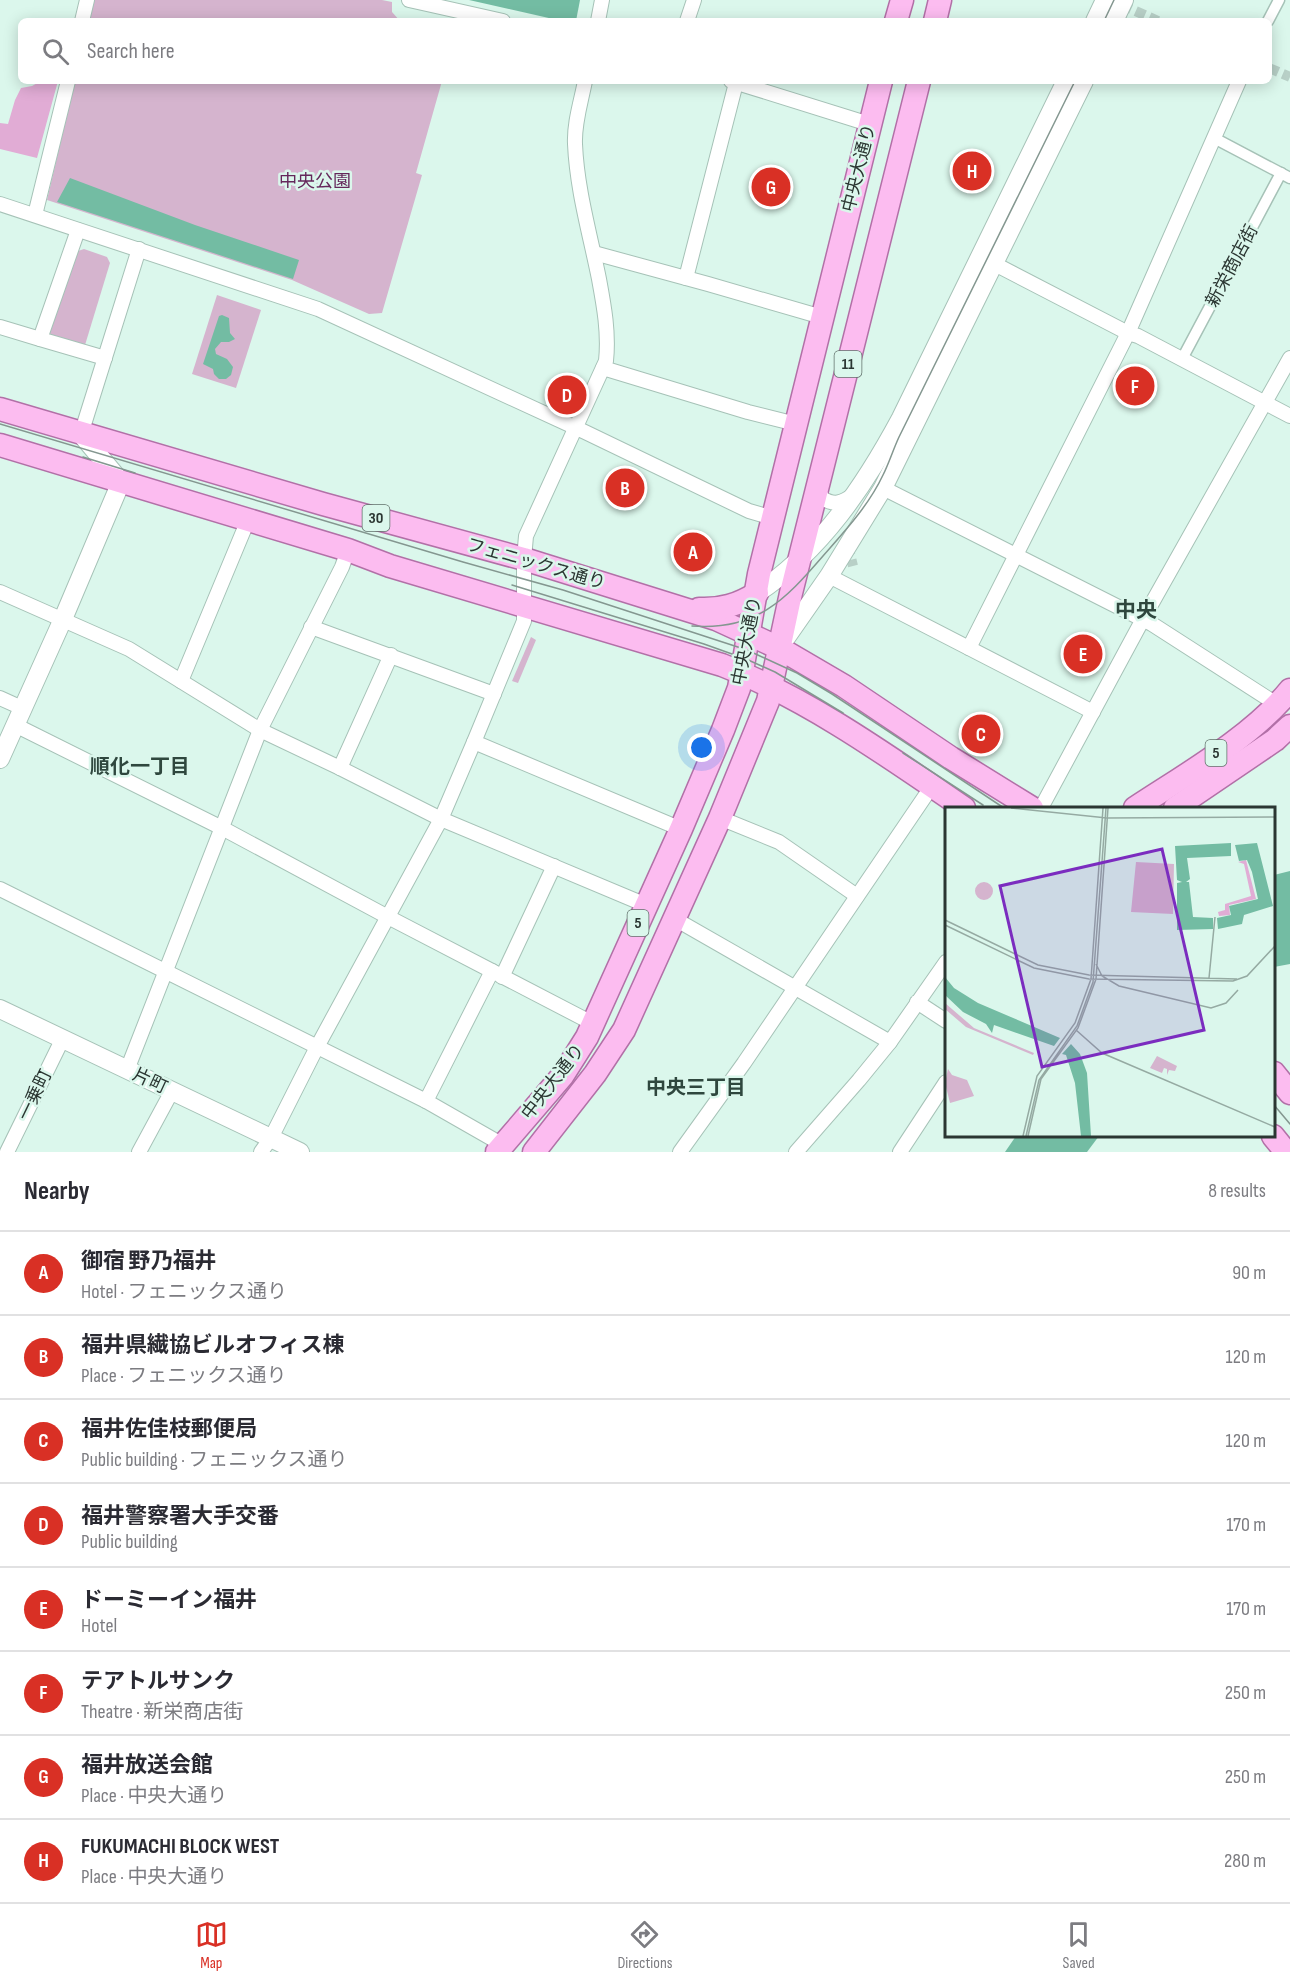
<!DOCTYPE html>
<html lang="en">
<head>
<meta charset="utf-8">
<style>
	body { margin:0; font-family:"Sofia Sans Condensed","Noto Sans JP",sans-serif; background:#f2f2f3; color:#2b2b33 }
	.you { position:absolute; left:702px; top:748px; width:21px; height:21px; margin:-15px; border:4px solid #fff; border-radius:50%; background:#1a73e8; box-shadow:0 0 0 9px #1a73e833 }
	.badge { display:grid; place-items:center; width:39px; height:39px; border-radius:50%; background:#d93025; color:#fff; font-size:20px; font-weight:700 }
	.pin { position:absolute; translate:-50% -50%; border:3px solid #fff; box-shadow:0 2px 6px #0006 }
	.list { margin:0; padding:0; list-style:none }
	h2 { display:flex; justify-content:space-between; align-items:center; height:78px; margin:0; padding:0 24px; font-size:26px }
	h2 small { font-size:20px; font-weight:400; color:#7c7c81 }
	.list li { display:grid; grid-template-columns:39px 1fr auto; gap:18px; align-items:center; box-sizing:border-box; height:84px; padding:0 24px; border-top:2px solid #e1e1e2 }
	.list b { display:block; font-size:22px; white-space:nowrap }
	.list p { margin:0; font-size:20px; white-space:nowrap; color:#7c7c81 }
	.list em { font-size:20px; font-style:normal; color:#7c7c81 }
	.icon { flex:none; width:33px; height:33px; fill:none; stroke:currentColor; stroke-width:2; stroke-linecap:round; stroke-linejoin:round }
	.map { position:relative; flex:none; width:1290px; height:1152px; overflow:hidden }
	.search { position:absolute; background:#fff; box-shadow:0 3px 15px #0003; left:18px; right:18px; top:18px; height:66px; display:flex; align-items:center; gap:15px; box-sizing:border-box; padding:0 21px; border-radius:9px; color:#7c7c81; font-size:22px }
	.sheet { height:750px; background:#fff }
	nav { display:flex; justify-content:space-around; align-items:center; box-sizing:border-box; height:84px; border-top:2px solid #e1e1e2; background:#fff; font-size:16px; color:#7c7c81 }
	nav a { display:grid; justify-items:center; gap:3px }
	nav .on { color:#d93025 }
	.map>svg:first-child { display:block }
	.green { fill:#d5b4ce }
	.forest { fill:#e1acd5 }
	.water { fill:#73bca3 }
	.lines { fill:none; stroke-linecap:round; stroke-linejoin:round }
	.pedestrian-tunnel { stroke:#b8d0c7; stroke-width:10; stroke-dasharray:10 5; stroke-linecap:butt }
	.pedestrian-casing { stroke:#a6c2b7; stroke-width:13 }
	.minor-casing { stroke:#a6c2b7; stroke-width:16 }
	.tertiary-casing { stroke:#a6c2b7; stroke-width:20 }
	.primary-casing { stroke:#b270a7; stroke-width:25 }
	.pedestrian { stroke:#fff; stroke-width:10 }
	.minor { stroke:#fff; stroke-width:14 }
	.tertiary { stroke:#fff; stroke-width:18 }
	.primary { stroke:#fcbcf0; stroke-width:22 }
	.tram { stroke:#849790; stroke-width:1.5 }
	.labels { text-anchor:middle; dominant-baseline:central; stroke-width:5; stroke-linejoin:round; paint-order:stroke }
	.shield { fill:#dbf7ec; stroke:#60706a; stroke-width:1.5 }
	.shield-label { font-size:16px; font-weight:bold; fill:#2b3632 }
	.street-label { font-size:18px; fill:#2b3632; stroke:#dbf7ec }
	.park-label { font-size:18px; fill:#65275b; stroke:#dbf7ec }
	.neighbourhood-label { font-size:20px; font-weight:bold; fill:#2f473e; stroke:#dbf7ec }
	.quarter-label { font-size:21px; font-weight:bold; fill:#2f473e; stroke:#dbf7ec }
	.inset-road { fill:none; stroke:#95aaa2; stroke-width:1.5 }
	.view { fill:#7b2cbf; fill-opacity:0.15; stroke:#7b2cbf; stroke-width:3 }
	.inset-edge { fill:none; stroke:#2b3632; stroke-width:3 }
</style>
</head>
<body>
<div class="map">
<svg width="1290" height="1152" viewBox="0 0 1290 1152">
	<rect width="100%" height="100%" fill="#dbf7ec"/>
	<g class="green">
		<polygon points="94,0 382,0 392,2 392,12 400,21 89,21"/>
		<polygon points="75,81 442,81 416,173 422,175 382,313 369,314 292,280 47,200"/>
		<polygon points="84,249 107,257 110,263 85,345 46,333 78,251"/>
		<polygon points="217,295 261,310 236,388 192,374"/>
		<polygon points="531,637 536,640 518,683 512,681"/>
	</g>
	<polygon class="forest" points="41,81 58,81 37,158 0,149 0,123 8,124 15,100 21,88 32,86"/>
	<g class="water">
		<polygon points="469,0 580,0 576,21 562,21"/>
		<polygon points="70,178 195,225 299,260 293,279 57,202"/>
		<polygon points="222,315 229,318 230,333 235,339 229,342 221,342 215,349 216,354 227,359 233,367 231,375 226,379 219,379 214,374 213,369 203,364 219,316"/>
		<polygon points="1290,871 1290,964 1274,967 1274,875"/>
		<polygon points="1016,1136 1099,1136 1087,1152 1005,1152"/>
	</g>
	<g class="lines">
		<g class="pedestrian-tunnel">
			<polyline points="1122,5 1158,21"/>
			<polyline points="1269,68 1290,77"/>
			<polyline points="848,545 853,566"/>
		</g>
		<defs>
			<g id="pedestrian">
				<polyline points="1268,21 1279,0"/>
				<polyline points="1214,138 1290,178"/>
				<polyline points="1182,359 1281,173"/>
			</g>
			<g id="minor">
				<polyline points="409,0 503,21"/>
				<polyline points="82,21 87,0"/>
				<polyline points="598,21 602,0"/>
				<polyline points="687,21 694,0"/>
				<polyline points="731,81 869,124"/>
				<polyline points="0,204 318,309 585,432 749,511 773,518"/>
				<polyline points="35,215 68,81"/>
				<polyline points="78,230 40,339 105,358"/>
				<polyline points="594,253 708,284 822,317"/>
				<polyline points="987,260 1128,333 1138,336 1290,416"/>
				<polyline points="686,278 736,83"/>
				<polyline points="0,327 40,339"/>
				<polyline points="603,368 748,412 796,424"/>
				<polyline points="81,434 139,249"/>
				<path d="M 818,487 L 822,498 C 834,506 842,503 853,495"/>
				<polyline points="883,488 1152,624 1278,705"/>
				<polyline points="829,576 1093,712"/>
				<polyline points="0,592 129,649 260,730 340,768 441,819 646,905"/>
				<polyline points="311,627 494,694"/>
				<polyline points="969,648 1128,333 1239,81"/>
				<polyline points="181,681 248,520"/>
				<polyline points="0,698 22,708"/>
				<polyline points="15,725 222,828 388,917 594,1024"/>
				<polyline points="474,742 681,829"/>
				<polyline points="340,768 391,655"/>
				<polyline points="1041,808 1143,619 1290,358"/>
				<polyline points="720,818 779,842 857,896"/>
				<polyline points="0,889 426,1101 503,1145"/>
				<polyline points="675,919 890,1042"/>
				<polyline points="502,977 554,866"/>
				<polyline points="917,1002 946,1021"/>
				<polyline points="127,1070 260,730 342,567 348,550"/>
				<polyline points="426,1101 492,971"/>
				<polyline points="7,1152 63,1038"/>
				<polyline points="139,1152 172,1091"/>
				<path d="M 261,1152 L 271,1138 L 317,1047 L 441,819 L 474,742 L 524,621 L 524,559 L 526,536 L 606,361 C 609,333 604,306 599,279 C 590,234 577,190 575,144 C 574,123 581,102 585,81"/>
				<polyline points="680,1152 744,1063 932,786"/>
				<polyline points="796,1152 859,1080 890,1042 946,962"/>
				<polyline points="900,1152 946,1082"/>
			</g>
			<g id="tertiary">
				<polyline points="1095,21 1105,0"/>
				<polyline points="1114,21 1124,0"/>
				<path d="M 757,593 C 821,551 865,485 901,418 L 1066,81"/>
				<polyline points="783,642 829,576 883,488 1084,81"/>
				<polyline points="0,759 63,619 121,482 81,434"/>
				<polyline points="0,1009 300,1152"/>
			</g>
			<g id="primary">
				<polyline points="896,21 902,0"/>
				<polyline points="935,21 940,0"/>
				<polyline points="0,409 323,504 524,559 716,619 779,648 844,686 951,758 1032,808"/>
				<path d="M 0,445 L 348,550 L 390,566 L 722,665 C 808,699 888,756 964,808"/>
				<path d="M 699,609 C 721,610 738,605 757,593"/>
				<path d="M 1135,808 C 1185,775 1252,737 1290,690"/>
				<polyline points="1175,808 1275,740 1290,726"/>
				<polyline points="1274,1073 1290,1093"/>
				<polyline points="1273,1136 1286,1152"/>
				<polyline points="497,1152 563,1075 587,1037 681,829 723,730 739,688 759,574 881,81"/>
				<polyline points="534,1152 595,1074 624,1030 720,818 768,701 791,593 919,81"/>
			</g>
		</defs>
		<use href="#pedestrian" class="pedestrian-casing"/>
		<use href="#minor" class="minor-casing"/>
		<use href="#tertiary" class="tertiary-casing"/>
		<use href="#primary" class="primary-casing"/>
		<use href="#pedestrian" class="pedestrian"/>
		<use href="#minor" class="minor"/>
		<use href="#tertiary" class="tertiary"/>
		<use href="#primary" class="primary"/>
		<g class="tram">
			<polyline points="1104,21 1114,0"/>
			<polyline points="0,424 463,562 563,590 747,650 797,673 832,694 1004,808"/>
			<polyline points="83,457 135,473"/>
			<polyline points="512,585 704,644 746,659 775,672 843,713"/>
			<path d="M 692,626 C 756,631 785,600 823,556 C 845,531 869,505 883,475 C 889,463 893,450 899,437 L 1075,81"/>
			<polyline points="903,753 983,805"/>
			<polyline points="1274,1105 1290,1124"/>
		</g>
	</g>
	<g class="labels">
		<g class="shield">
			<rect x="834.5" y="351" width="27" height="26" rx="4.5"/>
			<rect x="362.5" y="505" width="27" height="26" rx="4.5"/>
			<rect x="1205.5" y="740" width="21" height="26" rx="4.5"/>
			<rect x="627.5" y="910" width="21" height="26" rx="4.5"/>
		</g>
		<g class="shield-label">
			<text x="848" y="364">11</text>
			<text x="376" y="518">30</text>
			<text x="1216" y="753">5</text>
			<text x="638" y="923">5</text>
		</g>
		<g class="street-label">
			<text transform="translate(859 168) rotate(-76)">中央大通り</text>
			<text transform="translate(1232 266) rotate(-62)">新栄商店街</text>
			<text transform="translate(536 564) rotate(16)">フェニックス通り</text>
			<text transform="translate(747 641) rotate(-79)">中央大通り</text>
			<text transform="translate(150 1081) rotate(25)">片町</text>
			<text transform="translate(553 1082) rotate(-52)">中央大通り</text>
			<text transform="translate(35 1095) rotate(-64)">一乗町</text>
		</g>
		<g class="park-label">
			<text x="315" y="181">中央公園</text>
		</g>
		<g class="neighbourhood-label">
			<text x="140" y="767">順化一丁目</text>
			<text x="696" y="1088">中央三丁目</text>
		</g>
		<g class="quarter-label">
			<text x="1136" y="610">中央</text>
		</g>
	</g>
	<g transform="translate(945 807)">
		<rect width="330" height="330" fill="#dbf7ec"/>
		<path d="M 191,55 L 229,57 L 228,107 L 186,105 ZM30 84a9 9 0 1 1 18 0a9 9 0 1 1-18 0ZM 0,196 L 29,221 L 89,246 L 88,248 L 21,220 L 0,202 ZM 212,249 L 232,259 L 230,264 L 224,263 L 222,268 L 222,262 L 219,261 L 217,266 L 205,261 ZM 3,262 L 7,268 L 22,273 L 29,289 L 5,296 L 0,276 Z" fill="#d5b4ce"/>
		<path d="M 301,53 L 311,92 L 284,98 L 285,108 L 274,109 L 273,105 L 280,103 L 280,97 L 306,89 L 299,57 L 293,55 Z" fill="#e1acd5"/>
		<path d="M 286,36 L 286,49 L 242,51 L 245,72 L 241,75 L 244,75 L 248,110 L 268,111 L 268,122 L 232,123 L 232,76 L 237,75 L 232,73 L 230,39 ZM 312,36 L 328,99 L 299,108 L 297,117 L 273,122 L 272,111 L 286,108 L 284,99 L 313,92 L 307,65 L 302,53 L 294,54 L 290,38 ZM 0,170 L 9,181 L 33,196 L 115,231 L 109,239 L 49,218 L 47,226 L 41,217 L 18,205 L 0,188 ZM 126,237 L 135,247 L 142,266 L 146,329 L 136,329 L 130,276 L 121,248 L 117,247 Z" fill="#73bca3"/>
		<path class="inset-road" d="M 66,1 L 162,11 L 330,10M 0,113 L 93,158 L 144,168 L 292,172M 0,118 L 89,161 L 144,172 L 288,174 L 302,169 L 330,139M 151,157 L 157,169 L 174,179 L 266,201 L 281,196 L 293,183M 264,171 L 270,110M 131,223 L 157,246 L 330,320M 78,329 L 92,269 L 130,216 L 146,172 L 158,1M 81,329 L 94,273 L 132,219 L 148,175 L 161,1M 83,329 L 96,272 L 133,221 L 151,172 L 163,1"/>
		<path class="view" d="M 217,42 L 259,223 L 97,260 L 55,79 Z"/>
		<rect width="330" height="330" class="inset-edge"/>
	</g>
</svg>
<div class="you"></div>
<div class="pin badge" style="left:693px;top:552px">A</div>
<div class="pin badge" style="left:625px;top:488px">B</div>
<div class="pin badge" style="left:981px;top:734px">C</div>
<div class="pin badge" style="left:567px;top:395px">D</div>
<div class="pin badge" style="left:1083px;top:654px">E</div>
<div class="pin badge" style="left:1135px;top:386px">F</div>
<div class="pin badge" style="left:771px;top:187px">G</div>
<div class="pin badge" style="left:972px;top:171px">H</div>
<div class="search"><svg class="icon" aria-label="search" viewBox="0 0 24 24"><circle cx="10" cy="10" r="6"/><path d="M15 15l6 6"/></svg>Search here</div>
</div>
<section class="sheet">
<h2>Nearby<small>8 results</small></h2>
<ul class="list">
<li><span class="badge">A</span><div><b>御宿 野乃福井</b><p>Hotel · フェニックス通り</p></div><em>90 m</em></li>
<li><span class="badge">B</span><div><b>福井県繊協ビルオフィス棟</b><p>Place · フェニックス通り</p></div><em>120 m</em></li>
<li><span class="badge">C</span><div><b>福井佐佳枝郵便局</b><p>Public building · フェニックス通り</p></div><em>120 m</em></li>
<li><span class="badge">D</span><div><b>福井警察署大手交番</b><p>Public building</p></div><em>170 m</em></li>
<li><span class="badge">E</span><div><b>ドーミーイン福井</b><p>Hotel</p></div><em>170 m</em></li>
<li><span class="badge">F</span><div><b>テアトルサンク</b><p>Theatre · 新栄商店街</p></div><em>250 m</em></li>
<li><span class="badge">G</span><div><b>福井放送会館</b><p>Place · 中央大通り</p></div><em>250 m</em></li>
<li><span class="badge">H</span><div><b>FUKUMACHI BLOCK WEST</b><p>Place · 中央大通り</p></div><em>280 m</em></li>
</ul>
</section>
<nav>
<a class="on"><svg class="icon" aria-label="map" viewBox="0 0 24 24"><path d="M3 6l6-2 6 2 6-2v14l-6 2-6-2-6 2zM9 4v14M15 6v14"/></svg>Map</a>
<a><svg class="icon" aria-label="directions" viewBox="0 0 24 24"><path d="M12 3l9 9-9 9-9-9zM9 14v-3h6M13 9l2 2-2 2"/></svg>Directions</a>
<a><svg class="icon" aria-label="saved" viewBox="0 0 24 24"><path d="M7 4h10v16l-5-4-5 4z"/></svg>Saved</a>
</nav>
</body>
</html>
